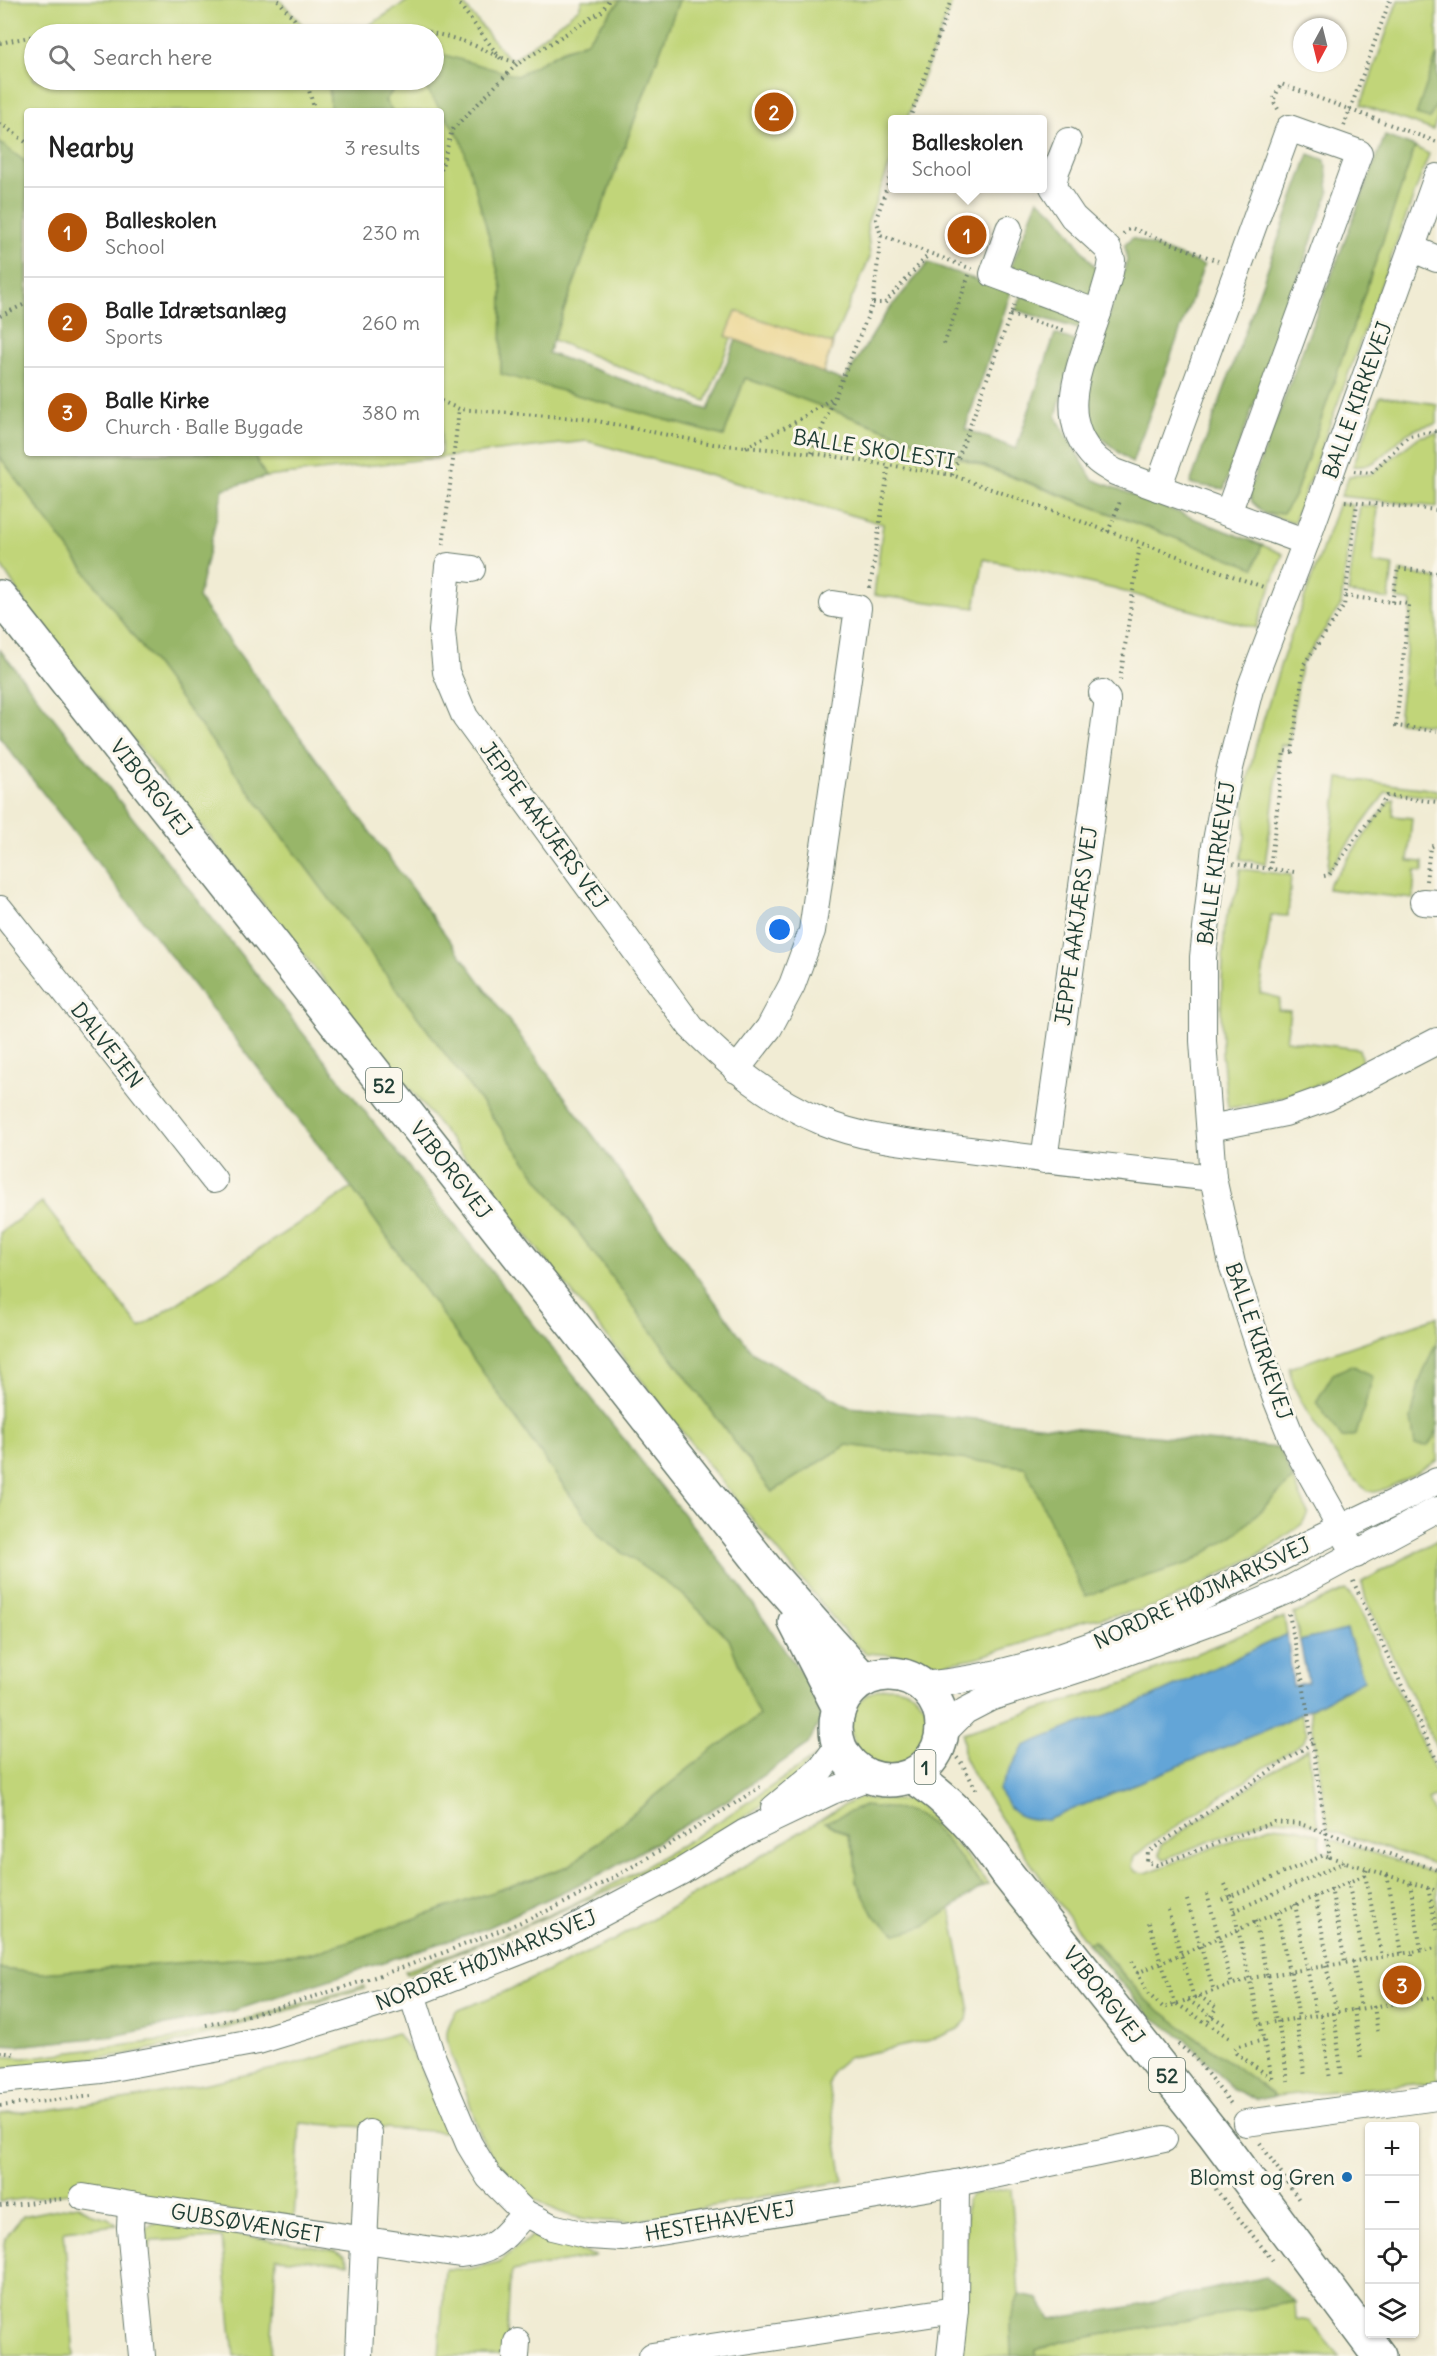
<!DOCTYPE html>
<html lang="en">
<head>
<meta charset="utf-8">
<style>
	body { margin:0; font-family:Delius,sans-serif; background:#f6f6f6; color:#222 }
	.controls { position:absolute; right:18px; bottom:18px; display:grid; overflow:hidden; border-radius:6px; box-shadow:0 2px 4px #0004 }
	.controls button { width:54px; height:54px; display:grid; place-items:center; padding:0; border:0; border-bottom:2px solid #e0e0e0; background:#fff; color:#222; font:30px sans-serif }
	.compass { position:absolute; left:1293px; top:18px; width:54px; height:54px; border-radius:50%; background:#fff; box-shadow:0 2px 4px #0004; rotate:187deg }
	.you { position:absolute; left:780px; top:930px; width:21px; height:21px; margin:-15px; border:4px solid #fff; border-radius:50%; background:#1a73e8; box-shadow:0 0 0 9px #1a73e833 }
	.badge { display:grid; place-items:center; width:39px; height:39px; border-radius:50%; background:#b45309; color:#fff; font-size:20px; font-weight:700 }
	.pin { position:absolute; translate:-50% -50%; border:3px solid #fff; box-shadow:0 2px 6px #0006 }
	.popup { position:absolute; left:888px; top:115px; width:159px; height:78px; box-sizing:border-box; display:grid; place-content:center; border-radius:6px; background:#fff; filter:drop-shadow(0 2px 4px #0005); font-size:20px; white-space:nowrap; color:#767676 }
	.popup b { font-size:22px; color:#222 }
	.popup::after { content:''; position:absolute; left:50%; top:100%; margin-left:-12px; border:12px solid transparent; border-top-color:#fff }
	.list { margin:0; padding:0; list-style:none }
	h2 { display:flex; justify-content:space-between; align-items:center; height:78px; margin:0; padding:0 24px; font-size:26px }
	h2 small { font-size:20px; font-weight:400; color:#767676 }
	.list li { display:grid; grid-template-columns:39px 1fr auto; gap:18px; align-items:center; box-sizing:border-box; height:90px; padding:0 24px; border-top:2px solid #e0e0e0 }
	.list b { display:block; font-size:22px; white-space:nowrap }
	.list p { margin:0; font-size:20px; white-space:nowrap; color:#767676 }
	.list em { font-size:20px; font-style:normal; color:#767676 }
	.icon { flex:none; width:33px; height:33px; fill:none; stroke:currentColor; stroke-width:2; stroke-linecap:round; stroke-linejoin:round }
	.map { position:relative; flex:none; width:1437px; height:2356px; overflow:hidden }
	.search { position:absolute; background:#fff; box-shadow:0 2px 4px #0004; left:24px; top:24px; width:420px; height:66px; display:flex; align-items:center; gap:15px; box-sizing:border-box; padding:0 21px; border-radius:33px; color:#767676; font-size:22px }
	.panel { position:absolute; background:#fff; box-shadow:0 2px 4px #0004; left:24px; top:108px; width:420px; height:348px; border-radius:6px }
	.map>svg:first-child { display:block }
	.green { fill:#c1d579; stroke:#708956; stroke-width:1.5 }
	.forest { fill:#98b669; stroke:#5c7a4e; stroke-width:1.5 }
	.sand { fill:#eeda9e; stroke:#868c69; stroke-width:1.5 }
	.water { fill:#63a5d7; stroke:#417186; stroke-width:1.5 }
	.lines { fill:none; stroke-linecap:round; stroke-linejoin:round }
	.minor-casing { stroke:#687a6c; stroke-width:28 }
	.major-casing { stroke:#687a6c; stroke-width:36 }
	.path { stroke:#687a6c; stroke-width:4; stroke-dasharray:1.5 4.5; stroke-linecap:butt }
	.minor { stroke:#fff; stroke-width:26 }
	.major { stroke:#fff; stroke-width:33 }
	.poi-dot { fill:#1f6fb2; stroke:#fbf7ec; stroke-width:2 }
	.labels { text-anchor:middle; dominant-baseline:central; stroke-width:6; stroke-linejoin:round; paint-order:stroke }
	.shield { fill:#fbf7ec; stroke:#61756b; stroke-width:1.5 }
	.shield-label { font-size:20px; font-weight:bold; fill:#1f3d34 }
	.street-label { font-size:21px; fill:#1f3d34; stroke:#fbf7ec }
	.poi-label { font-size:21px; fill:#1f3d34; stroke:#fbf7ec; text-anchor:end }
</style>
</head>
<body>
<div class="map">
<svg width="1437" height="2356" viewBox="0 0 1437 2356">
	<rect width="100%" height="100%" fill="#fbf7ec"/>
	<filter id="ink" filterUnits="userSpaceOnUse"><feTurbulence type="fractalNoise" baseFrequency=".0167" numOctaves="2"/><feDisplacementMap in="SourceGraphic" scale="12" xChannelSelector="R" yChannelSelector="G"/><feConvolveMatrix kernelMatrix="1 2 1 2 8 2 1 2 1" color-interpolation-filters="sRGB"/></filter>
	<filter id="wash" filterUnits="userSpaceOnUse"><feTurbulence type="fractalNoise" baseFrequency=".008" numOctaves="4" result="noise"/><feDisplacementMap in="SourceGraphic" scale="24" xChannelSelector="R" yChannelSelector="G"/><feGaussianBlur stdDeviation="1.35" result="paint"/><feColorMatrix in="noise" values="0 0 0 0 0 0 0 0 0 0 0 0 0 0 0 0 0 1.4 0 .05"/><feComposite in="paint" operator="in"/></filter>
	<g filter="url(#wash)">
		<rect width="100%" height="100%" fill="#f1ecd4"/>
		<g class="green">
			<polygon points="0,0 280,0 311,34 34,34 34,80 434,80 434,34 344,34 368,26 409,0 450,0 453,3 460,0 507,57 514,59 579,8 582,0 621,0 586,42 561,51 486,226 502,287 501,374 724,436 745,378 1253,567 1262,545 1283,554 1256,628 1114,589 984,559 975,608 874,595 883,524 587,441 266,477 253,453 441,453 441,111 27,111 27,163 0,143"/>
			<polygon points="679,0 953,0 907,119 892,119 892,159 867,224 870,257 819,373 732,337 706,401 553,340"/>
			<polygon points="1398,0 1437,0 1437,119 1433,130 1361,105"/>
			<polygon points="1415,147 1429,154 1294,522 1265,514 1295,495"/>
			<path d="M 1380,396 L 1437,404 L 1437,424 C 1426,425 1415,428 1405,435 C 1388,448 1378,469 1353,466 Z"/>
			<polygon points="1437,433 1437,507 1341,496 1349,476 1371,474 1419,437"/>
			<polygon points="0,457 772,1492 847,1445 1025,1467 1238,1532 1293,1479 1308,1513 1302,1524 1264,1552 1165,1603 1137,1611 1083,1621 1021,1644 975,1658 942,1664 904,1656 866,1653 851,1640 747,1513 30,610 0,564"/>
			<polygon points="1339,503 1353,505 1341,605 1301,665 1289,745 1281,745 1265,864 1240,859 1245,837 1244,797 1256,744 1281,663"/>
			<polygon points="1360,505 1378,507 1373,563 1393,566 1389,599 1348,593"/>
			<polygon points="1400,571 1437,579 1437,683 1435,684 1437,686 1437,725 1398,722 1412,602 1397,599"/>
			<polygon points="1339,778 1437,790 1437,797 1386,792 1327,873"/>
			<polygon points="1394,799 1393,816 1412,818 1408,861 1423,862 1423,872 1415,871 1413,899 1328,889 1329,883 1337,874 1389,801"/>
			<path d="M 1240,869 L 1291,875 L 1288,916 L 1271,915 L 1260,993 L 1280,998 L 1278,1010 L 1290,1011 L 1286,1040 L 1359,1049 L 1362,1062 C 1320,1087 1277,1103 1228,1108 L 1222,1053 L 1221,1007 L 1224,938 L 1225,921 L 1238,889 Z"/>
			<polygon points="352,1188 600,1537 681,1593 729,1639 759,1716 703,1757 569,1866 314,1953 42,1973 0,1969 0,1233 42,1202 140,1328"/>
			<path d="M 1437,1317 L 1437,1461 C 1425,1468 1387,1491 1374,1492 C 1354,1493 1305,1409 1296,1391 C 1293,1384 1291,1376 1289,1368 Z"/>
			<polygon points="1437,1540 1437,1749 1366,1600 1362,1582"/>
			<polygon points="1345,1590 1350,1593 1359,1608 1437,1775 1437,1796 1428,1800 1437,1820 1437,1865 1328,1830 1310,1709 1364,1680 1347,1630 1300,1641 1294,1614"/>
			<polygon points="1284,1617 1287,1634 1128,1708 1078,1724 1047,1820 1283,1723 1301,1714 1307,1733 1304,1741 1147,1846 1134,1857 1132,1867 1136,1872 1146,1873 1270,1826 1296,1828 1320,1835 1321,1850 1331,1854 1328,1838 1437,1874 1437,2082 1275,2096 1147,2001 1094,1941 1087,1943 1025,1855 974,1777 964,1757 963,1733 1125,1683"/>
			<circle cx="891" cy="1727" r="40"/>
			<polygon points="1308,1748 1319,1827 1301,1820 1267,1819 1164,1859 1160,1855 1161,1845"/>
			<path d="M 816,1756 L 786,1790 L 726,1829 L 649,1873 L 561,1911 L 407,1974 L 405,1971 C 482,1943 560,1914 632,1874 C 695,1839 756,1797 816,1756 Z"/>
			<path d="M 859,1798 L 916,1801 L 961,1850 L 988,1884 L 983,1886 L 942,1837 L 920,1816 L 826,1822 L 848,1835 L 855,1856 L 856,1881 L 925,1926 L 950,1907 L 969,2006 L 967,2020 L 958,2029 L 931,2040 L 847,2058 L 832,2071 L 828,2084 L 843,2181 L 630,2222 C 610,2221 591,2221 571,2216 C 538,2206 504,2179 487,2148 C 477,2130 472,2108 465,2089 C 460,2075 445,2046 447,2032 C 448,2025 453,2017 456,2011 L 502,1993 L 614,1940 L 753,1861 L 842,1806 Z"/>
			<polygon points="364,1986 365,1988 165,2046 123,2055 0,2069 0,2056 24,2058 167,2040 216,2028"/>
			<polygon points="397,2033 419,2063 447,2132 300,2123 294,2219 76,2192 0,2202 0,2114 47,2110 137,2098 297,2064"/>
			<polygon points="1011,2189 1019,2295 1010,2320 1011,2356 960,2356 967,2199 971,2195"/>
			<path d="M 78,2205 L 92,2214 L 108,2218 L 117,2225 L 64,2231 L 74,2356 L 5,2356 C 1,2324 0,2269 6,2239 C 9,2231 17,2223 23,2216 Z"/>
			<polygon points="160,2222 335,2250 344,2255 349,2263 276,2258 271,2356 234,2356 222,2238 151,2241 150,2250 146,2251 147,2229 152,2224"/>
			<polygon points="532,2236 596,2256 513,2271 510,2278 506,2356 439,2356 445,2269 469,2269 499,2262"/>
			<polygon points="1295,2302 1296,2319 1309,2321 1339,2356 1036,2356 1036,2350 1064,2341"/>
		</g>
		<g class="forest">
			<polygon points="621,0 679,0 548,353 708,410 736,340 844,381 887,312 928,263 1011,292 965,429 1016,449 1055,334 1075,341 1056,417 1092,479 1262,545 1254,568 1036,485 745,378 724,436 501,374 502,287 486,226 461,139 423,84 396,86 385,101 393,111 333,111 330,107 329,80 434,80 434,52 517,76 561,51 586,42"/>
			<polygon points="1437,54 1437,102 1430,119 1416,115"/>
			<polygon points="1385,136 1415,147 1295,495 1283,513 1265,514 1252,502 1249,490"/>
			<polygon points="0,143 27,163 27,453 253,453 266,477 223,489 198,598 753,1353 849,1407 1279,1448 1293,1479 1238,1532 1192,1562 1085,1596 1025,1467 847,1445 772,1492 0,457"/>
			<polygon points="1309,154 1325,160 1329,191 1224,489 1190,484"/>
			<polygon points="1038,199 1058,216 1098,272 1090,298 1020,272 1011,267"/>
			<polygon points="1132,238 1204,265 1132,463 1094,432 1085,388 1127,261 1125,245"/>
			<polygon points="1022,295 1082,317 1079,329 1016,310"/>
			<polygon points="0,650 744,1591 810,1686 821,1719 808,1744 726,1801 607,1871 484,1929 233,2011 114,2036 16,2046 0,2045 0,1969 42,1973 314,1953 569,1866 703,1757 759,1716 729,1639 681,1593 600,1537 352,1188 0,738"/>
			<polygon points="1437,1345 1437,1431 1428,1446 1415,1445 1411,1419 1419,1383 1434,1347"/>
			<polygon points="1352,1365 1373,1377 1356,1435 1342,1438 1316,1402 1333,1374"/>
			<path d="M 864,1806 C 880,1808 905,1807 920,1816 C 938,1827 968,1869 983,1886 L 925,1926 L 897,1934 L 874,1916 L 856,1881 L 855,1856 L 848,1835 L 825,1822 Z"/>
			<polygon points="1093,1941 1147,2001 1275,2096 1256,2100 1233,2089 1185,2039 1148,2014 1087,1943"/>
			<polygon points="1266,2277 1295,2302 1064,2341 1036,2350 1036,2356 1011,2356 1010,2320 1019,2295 1039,2299 1051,2319 1135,2306"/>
		</g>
		<polygon class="sand" points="736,311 833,344 823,373 726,336"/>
		<path class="water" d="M 1347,1630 L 1364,1680 L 1283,1723 L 1047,1820 C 1016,1819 1015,1816 998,1790 L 1024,1746 L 1078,1724 L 1128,1708 L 1287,1634 L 1293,1686 L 1308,1682 L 1300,1641 Z"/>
	</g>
	<g filter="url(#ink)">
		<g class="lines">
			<defs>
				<g id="minor">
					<polyline points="1068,141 1056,171 1053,187 1073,217 1108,249 1112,260 1110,272 1098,313"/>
					<path d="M 1009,229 L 993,274 L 1098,313 C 1083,360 1052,417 1096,459 C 1101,464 1109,468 1115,472 L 1306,542"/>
					<polyline points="1411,248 1437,259"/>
					<polyline points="1158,488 1289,128 1359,153 1228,513"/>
					<path d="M 472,569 L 448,566 L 442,631 L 446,672 L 465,717 L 691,1027 C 733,1068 768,1099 823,1122 C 866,1140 915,1143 961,1149 C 1045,1160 1129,1169 1213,1178"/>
					<polyline points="1423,902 1437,903"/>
					<polyline points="0,909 214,1180"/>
					<polyline points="736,1070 769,1028 792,985 812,931 858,608 833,604"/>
					<polyline points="1210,1128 1285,1113 1327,1098 1437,1041"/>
					<polyline points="1044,1160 1107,706 1107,699 1102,693"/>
					<polyline points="1356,1555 1295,1446 1275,1396 1232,1264 1213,1178 1203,1041 1203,957 1215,846 1229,772 1250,689 1306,542 1437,177"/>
					<path d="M 923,1685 C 1058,1673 1179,1610 1298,1549 C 1344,1526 1391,1505 1437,1481"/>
					<polyline points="943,1733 965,1711 990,1698 1089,1666 1232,1614 1288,1590 1437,1510"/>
					<polyline points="774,1808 821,1769 839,1745"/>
					<polyline points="412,1994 431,2054 469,2144 489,2177 525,2213 552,2227 589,2236 623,2238 956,2183 1164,2139"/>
					<polyline points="0,2080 101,2070 258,2041 412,1994 559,1936 682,1871 744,1833 832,1791 869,1777"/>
					<polyline points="1246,2123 1437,2097"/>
					<polyline points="83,2197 131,2205"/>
					<path d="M 142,2356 L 130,2228 L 131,2205 L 460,2254 C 496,2251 502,2239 525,2213"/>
					<polyline points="359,2356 369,2133"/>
					<polyline points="516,2356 517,2342"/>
					<polyline points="652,2356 955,2310"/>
					<polyline points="950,2356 955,2310 956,2183"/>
				</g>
				<g id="major">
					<polyline points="0,597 769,1573 864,1680"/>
					<polyline points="795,1622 839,1708"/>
					<circle cx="889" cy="1727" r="53"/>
					<path d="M 912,1776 C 951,1800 979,1833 1005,1871 L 1213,2133 L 1379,2356"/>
				</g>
			</defs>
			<use href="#minor" class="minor-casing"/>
			<use href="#major" class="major-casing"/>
			<g class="path">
				<polyline points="278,0 294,19 301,34"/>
				<polyline points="456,0 501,59"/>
				<polyline points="42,34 70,30 112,34"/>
				<path d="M 369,34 C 411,28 430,30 471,44 C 488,51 500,59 519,63 L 601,12 L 609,0"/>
				<polyline points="0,43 34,36"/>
				<polyline points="306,80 315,111"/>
				<polyline points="1278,109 1273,101 1281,84 1437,142"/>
				<polyline points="910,119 951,0"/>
				<polyline points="0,123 27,143"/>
				<polyline points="1344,126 1390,0"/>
				<polyline points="441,170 452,130 518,63"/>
				<polyline points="1123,234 1131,228 1218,261"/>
				<polyline points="881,235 972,269"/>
				<polyline points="873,303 885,303 929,254"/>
				<polyline points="1010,315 1067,331"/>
				<polyline points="0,316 27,303"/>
				<polyline points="944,344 969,275"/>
				<polyline points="441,401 459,409 587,419 713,444 812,453 952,475 1266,588"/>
				<polyline points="746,447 797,421 834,397"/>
				<polyline points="812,453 873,303 881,235 876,219 892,172"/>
				<polyline points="1354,471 1371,473 1409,436 1437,431"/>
				<polyline points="952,475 1014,305"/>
				<polyline points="1345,501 1437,510"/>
				<polyline points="1108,532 1121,499"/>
				<polyline points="443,545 459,409"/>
				<polyline points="870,588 889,464"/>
				<polyline points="1345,596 1409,604 1396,726 1437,731"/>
				<polyline points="1392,602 1398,568 1437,573"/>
				<polyline points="1120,680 1140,544"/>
				<polyline points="1233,864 1295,872"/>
				<polyline points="1270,869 1284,751 1292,752 1304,664 1344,606 1357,503"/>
				<polyline points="1324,876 1329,875 1387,796 1437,802"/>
				<polyline points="1426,881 1430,847 1437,844"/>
				<polyline points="1353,1581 1437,1761"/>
				<polyline points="1289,1614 1303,1683 1330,1857 1437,1891"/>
				<polyline points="1312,1743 1148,1852 1147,1862 1157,1865 1275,1822 1300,1824 1437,1870"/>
				<polyline points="953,1753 963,1765 978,1793"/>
				<polyline points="1365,1875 1382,1956"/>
				<polyline points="1387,1875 1402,1953"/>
				<polyline points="1348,1881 1364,1959"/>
				<polyline points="1410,1883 1421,1950"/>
				<polyline points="1225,1884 1230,1895 1273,2080"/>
				<polyline points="1331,1888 1345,1962"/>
				<polyline points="1428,1888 1437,1930"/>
				<polyline points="1207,1894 1232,1985"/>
				<polyline points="1315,1896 1329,1965"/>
				<polyline points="1187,1900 1214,1991"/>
				<polyline points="1222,1900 1324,1855 1330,1857"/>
				<polyline points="1295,1904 1316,2015"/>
				<polyline points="1168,1910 1194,1998"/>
				<polyline points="1234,1911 1345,1862"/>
				<polyline points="1277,1912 1289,1972"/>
				<polyline points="1255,1921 1267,1976"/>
				<polyline points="1149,1923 1175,2005"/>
				<polyline points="1412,1956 1412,1952 1437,1948"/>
				<polyline points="1132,1961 1148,1994 1164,2008 1251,1978 1412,1952"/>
				<polyline points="1353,1961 1361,2008"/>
				<polyline points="1326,1966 1337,2012"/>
				<polyline points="1291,1972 1299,2018"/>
				<polyline points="1137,1973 1365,1875 1367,1869"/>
				<polyline points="1268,1976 1276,2022"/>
				<polyline points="1199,1996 1217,2008 1207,2024"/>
				<polyline points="1188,2000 1227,2026"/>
				<polyline points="1177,2004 1231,2039"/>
				<polyline points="1374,2006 1378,2035"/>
				<polyline points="1354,2009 1361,2060"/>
				<polyline points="1334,2013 1342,2078"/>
				<polyline points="1321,2015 1330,2079"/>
				<polyline points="1296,2019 1305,2077"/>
				<polyline points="1278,2021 1288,2081"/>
				<polyline points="1261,2024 1437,1997"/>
				<path d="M 206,2025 C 289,2007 369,1980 448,1951 C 496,1932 545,1914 590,1890 C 649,1859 704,1823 760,1787"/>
				<polyline points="1264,2040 1238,2046 1234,2049 1236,2053 1273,2079"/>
				<polyline points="1178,2044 1194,2057 1232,2105"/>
				<polyline points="0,2052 15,2054"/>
				<polyline points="0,2106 92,2096"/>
				<polyline points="1260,2143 1300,2201"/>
				<polyline points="1207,2173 1217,2191 1274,2262"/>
				<polyline points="0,2206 61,2199"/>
			</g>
			<use href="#minor" class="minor"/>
			<use href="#major" class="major"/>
		</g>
	</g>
	<circle class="poi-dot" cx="1347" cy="2177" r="6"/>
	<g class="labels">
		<g class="shield">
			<rect x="366" y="1068" width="36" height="34" rx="4.5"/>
			<rect x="914.5" y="1750" width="21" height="34" rx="4.5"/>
			<rect x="1149" y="2058" width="36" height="34" rx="4.5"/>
		</g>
		<g class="shield-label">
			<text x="384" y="1085">52</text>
			<text x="925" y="1767">1</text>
			<text x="1167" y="2075">52</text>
		</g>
		<g class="street-label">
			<text transform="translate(1357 400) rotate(-70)">BALLE KIRKEVEJ</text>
			<text transform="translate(874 449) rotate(9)">BALLE SKOLESTI</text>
			<text transform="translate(151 788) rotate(52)">VIBORGVEJ</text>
			<text transform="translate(544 825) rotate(54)">JEPPE AAKJÆRS VEJ</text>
			<text transform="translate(1216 863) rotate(-82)">BALLE KIRKEVEJ</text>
			<text transform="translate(1076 926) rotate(-82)">JEPPE AAKJÆRS VEJ</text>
			<text transform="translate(107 1045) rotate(52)">DALVEJEN</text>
			<text transform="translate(451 1170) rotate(52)">VIBORGVEJ</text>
			<text transform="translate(1259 1341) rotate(71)">BALLE KIRKEVEJ</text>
			<text transform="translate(1202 1593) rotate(-25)">NORDRE HØJMARKSVEJ</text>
			<text transform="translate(486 1960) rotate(-22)">NORDRE HØJMARKSVEJ</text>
			<text transform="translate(1104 1995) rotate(52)">VIBORGVEJ</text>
			<text transform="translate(720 2221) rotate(-10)">HESTEHAVEVEJ</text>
			<text transform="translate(247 2223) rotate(9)">GUBSØVÆNGET</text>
		</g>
		<g class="poi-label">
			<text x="1335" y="2177">Blomst og Gren</text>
		</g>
	</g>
</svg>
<div class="controls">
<button>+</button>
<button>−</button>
<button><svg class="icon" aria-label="locate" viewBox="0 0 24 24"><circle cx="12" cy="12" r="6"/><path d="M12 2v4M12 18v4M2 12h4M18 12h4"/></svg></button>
<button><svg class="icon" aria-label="layers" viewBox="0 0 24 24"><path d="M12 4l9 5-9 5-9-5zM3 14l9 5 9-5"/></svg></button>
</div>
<svg class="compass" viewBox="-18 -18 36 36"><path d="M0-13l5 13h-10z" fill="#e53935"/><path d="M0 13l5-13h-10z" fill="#767676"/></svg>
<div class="you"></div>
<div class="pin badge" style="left:967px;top:235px">1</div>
<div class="popup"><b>Balleskolen</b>School</div>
<div class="pin badge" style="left:774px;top:112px">2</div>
<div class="pin badge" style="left:1402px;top:1985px">3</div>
<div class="search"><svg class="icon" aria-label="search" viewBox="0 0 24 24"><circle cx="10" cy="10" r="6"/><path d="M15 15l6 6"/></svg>Search here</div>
<section class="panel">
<h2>Nearby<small>3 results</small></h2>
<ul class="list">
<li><span class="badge">1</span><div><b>Balleskolen</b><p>School</p></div><em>230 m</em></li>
<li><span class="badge">2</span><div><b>Balle Idrætsanlæg</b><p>Sports</p></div><em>260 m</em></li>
<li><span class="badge">3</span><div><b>Balle Kirke</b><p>Church · Balle Bygade</p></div><em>380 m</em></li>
</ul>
</section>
</div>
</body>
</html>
